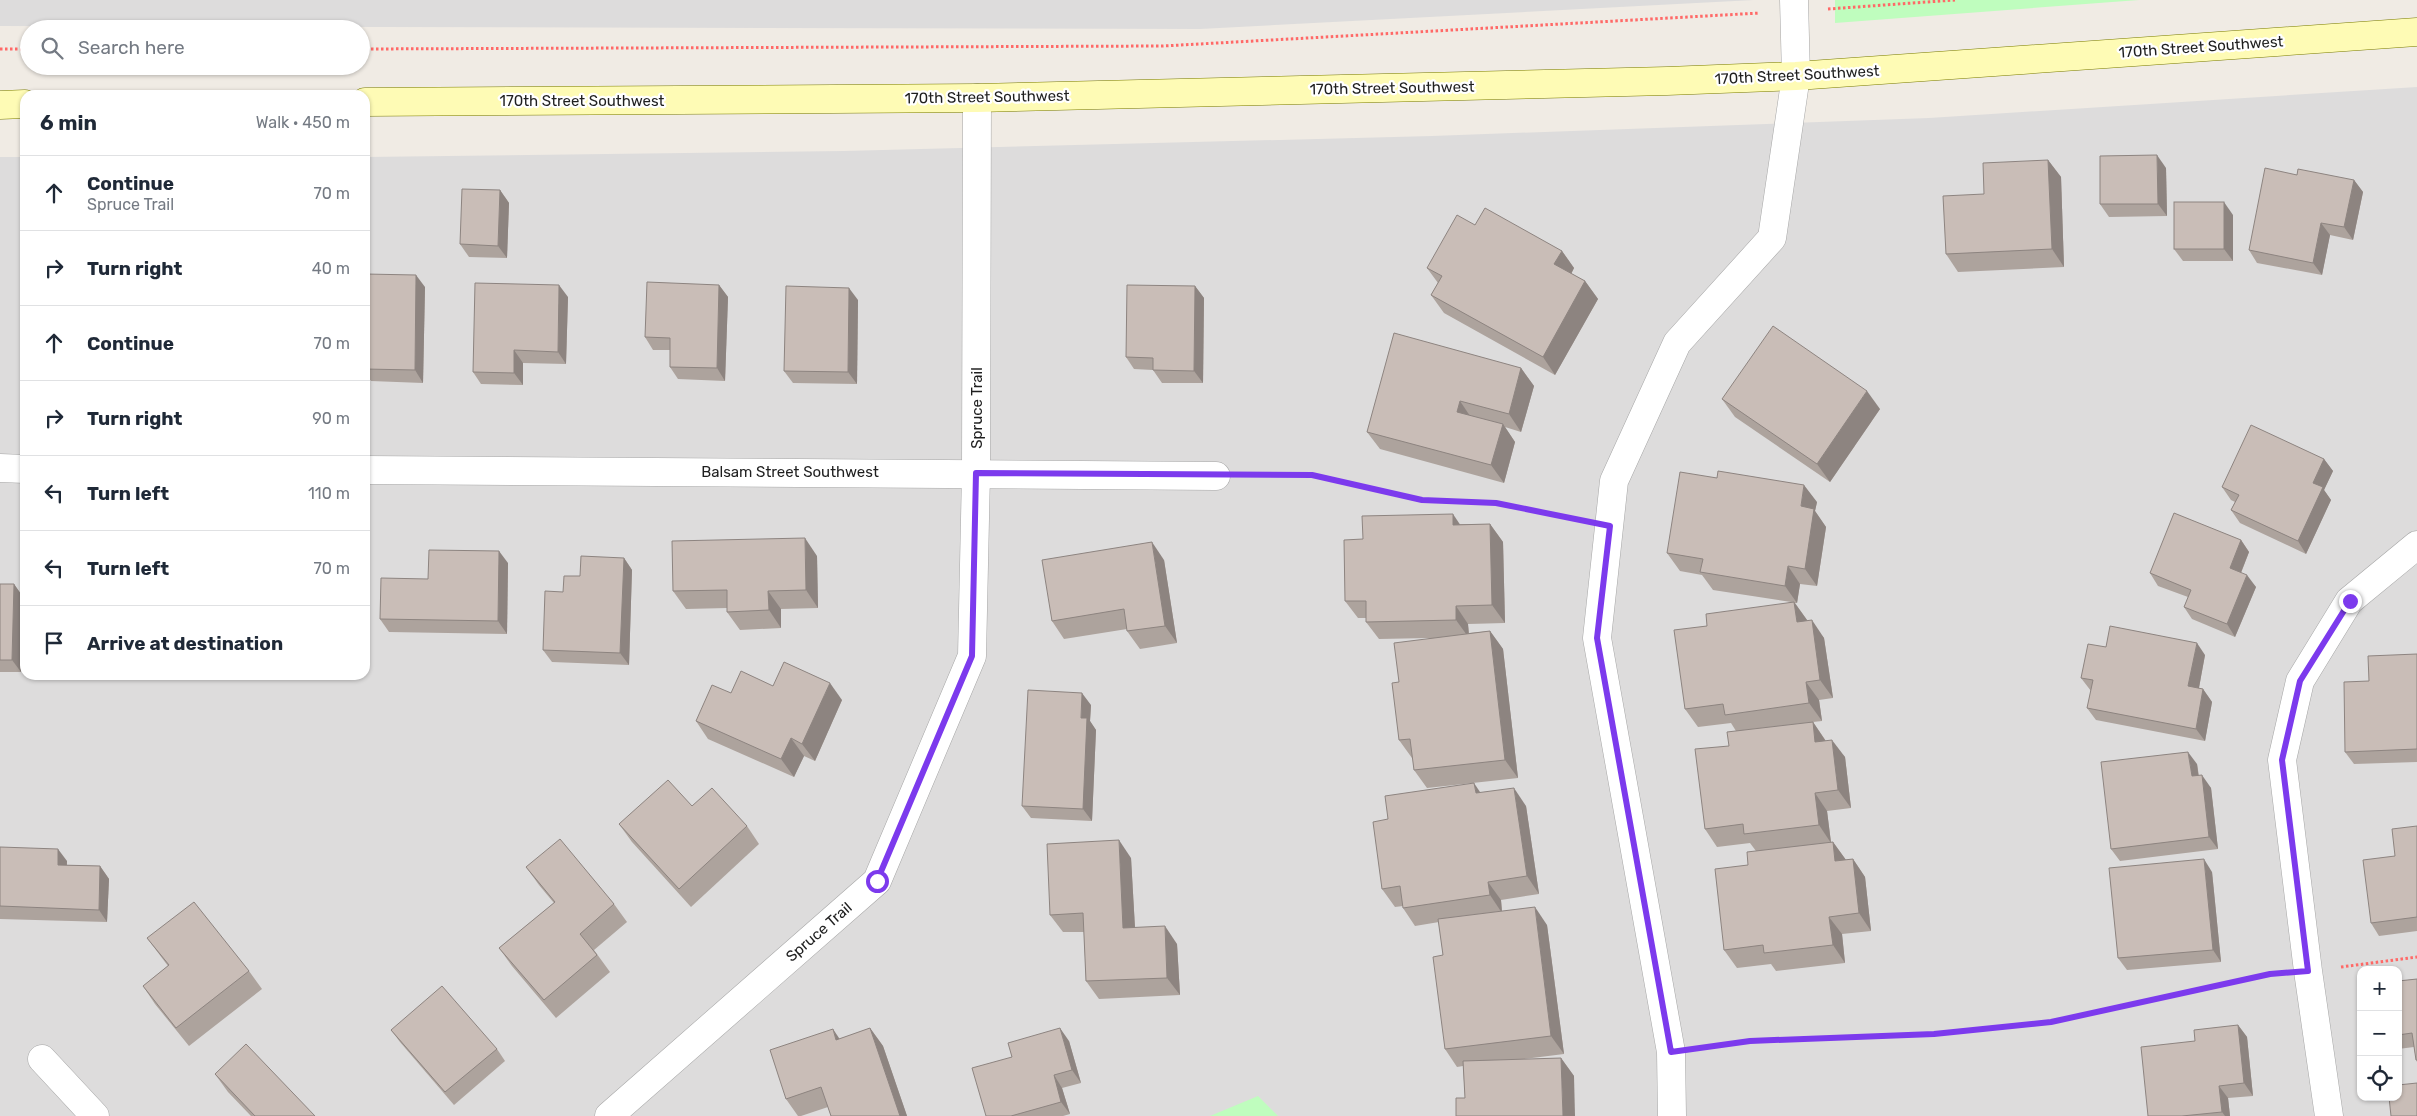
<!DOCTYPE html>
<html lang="en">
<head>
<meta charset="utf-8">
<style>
	body { margin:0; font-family:Rubik,sans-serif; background:#f6f6f7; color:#1f2937 }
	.controls { position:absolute; right:15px; bottom:15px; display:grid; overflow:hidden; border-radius:10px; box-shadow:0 1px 4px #0004 }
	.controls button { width:45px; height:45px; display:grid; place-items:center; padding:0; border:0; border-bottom:1px solid #e0e1e3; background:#fff; color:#1f2937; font:25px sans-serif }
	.stop { position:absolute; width:15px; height:15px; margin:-11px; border:4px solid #7c3aed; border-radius:50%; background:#fff }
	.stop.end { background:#7c3aed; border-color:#fff; box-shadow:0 1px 5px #0008 }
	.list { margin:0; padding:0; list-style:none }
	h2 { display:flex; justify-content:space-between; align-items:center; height:65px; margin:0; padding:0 20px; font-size:21px }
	h2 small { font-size:16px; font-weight:400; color:#747a83 }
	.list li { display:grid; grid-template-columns:32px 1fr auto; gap:15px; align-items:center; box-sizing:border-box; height:75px; padding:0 20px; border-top:1px solid #e0e1e3 }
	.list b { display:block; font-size:19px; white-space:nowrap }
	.list p { margin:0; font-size:16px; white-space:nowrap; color:#747a83 }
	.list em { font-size:16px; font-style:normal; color:#747a83 }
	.icon { flex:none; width:28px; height:28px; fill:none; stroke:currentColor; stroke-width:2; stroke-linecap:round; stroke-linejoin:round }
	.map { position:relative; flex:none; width:2417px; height:1116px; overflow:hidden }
	.search { position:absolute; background:#fff; box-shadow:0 1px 4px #0004; left:20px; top:20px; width:350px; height:55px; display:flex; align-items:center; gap:12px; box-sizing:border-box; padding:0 18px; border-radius:28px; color:#747a83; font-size:19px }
	.panel { position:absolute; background:#fff; box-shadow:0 1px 4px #0004; left:20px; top:90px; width:350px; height:590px; border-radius:15px }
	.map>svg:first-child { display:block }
	.residential { fill:#dddcdc; fill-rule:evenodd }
	.park { fill:#bffdbe }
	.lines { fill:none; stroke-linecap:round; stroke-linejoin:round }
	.street-casing { stroke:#a6a6a6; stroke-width:29 }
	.secondary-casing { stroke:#7a7c00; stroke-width:29 }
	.path { stroke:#ff6967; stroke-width:3; stroke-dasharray:2.5 2.5; stroke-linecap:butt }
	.street { stroke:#fff; stroke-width:28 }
	.secondary { stroke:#fefbb5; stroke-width:28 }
	.wall { fill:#ada39d }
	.shaded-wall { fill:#8d8480 }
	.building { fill:#c9bdb7; stroke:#8d8480 }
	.route { stroke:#7c3aed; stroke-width:6 }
	.labels { text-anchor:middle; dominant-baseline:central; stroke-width:4.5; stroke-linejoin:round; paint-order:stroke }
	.street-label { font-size:15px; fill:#1f1f1f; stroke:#fff }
</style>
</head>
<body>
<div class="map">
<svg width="2417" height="1116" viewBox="0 0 2417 1116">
	<rect width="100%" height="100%" fill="#f0ebe4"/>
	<g class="residential">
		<polygon points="0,0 1754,0 1200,29 0,26"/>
		<path d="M 2417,87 L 2417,1116 L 0,1116 L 0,157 L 25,157 L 25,675 L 365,675 L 365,157 L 844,151 L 1432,136 L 1929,118 ZM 2361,970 L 2398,970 L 2398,1097 L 2361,1097 Z"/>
	</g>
	<g class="park">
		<polygon points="1835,0 2139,0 1835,23"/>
		<polygon points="1258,1096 1278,1116 1210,1116"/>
	</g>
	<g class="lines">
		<defs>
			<g id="street">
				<polyline points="0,468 25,469"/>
				<polyline points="365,470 1216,476"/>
				<polyline points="42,1059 95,1116"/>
				<polyline points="609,1116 877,881 972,656 976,473 977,98"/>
				<polyline points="1672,1116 1671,1052 1597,638 1614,481 1677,343 1772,238 1796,76 1794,0"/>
				<polyline points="2329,1116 2308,971 2282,760 2300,681 2349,601 2417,545"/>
			</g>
			<g id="secondary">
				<polyline points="365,102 977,98 1667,81 1796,76 2417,32"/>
				<polyline points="0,105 25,104"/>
			</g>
		</defs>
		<use href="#street" class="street-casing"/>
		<use href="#secondary" class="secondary-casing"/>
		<g class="path">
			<polyline points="1828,9 1955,0"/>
			<polyline points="0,49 29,49"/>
			<polyline points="361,49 1163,46 1760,13"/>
			<polyline points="1249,475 1312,475 1422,501 1496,503 1576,519"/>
			<polyline points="2341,967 2417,957"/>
			<polyline points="1705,1048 1750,1041 1934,1034 2051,1022 2275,973"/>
		</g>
		<use href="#street" class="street"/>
		<use href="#secondary" class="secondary"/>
	</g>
	<g class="wall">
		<polygon points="2048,160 2061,177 2064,267 1958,272 1946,254"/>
		<polygon points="2166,168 2167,216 2109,217 2100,204"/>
		<polygon points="2297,175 2354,180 2363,192 2353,240 2330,235 2322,275 2257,263 2249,250"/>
		<polygon points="500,190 509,203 507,258 469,257 460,244"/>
		<polygon points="2233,215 2233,261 2183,261 2174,249"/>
		<polygon points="1475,225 1562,251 1574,268 1571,274 1585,281 1598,299 1555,375 1444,313 1431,295 1438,283 1427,268"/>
		<polygon points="365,274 425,287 423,383 371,381 365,373"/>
		<polygon points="719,285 728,297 725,381 678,379 670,367 670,350 653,350 645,337"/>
		<polygon points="1195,286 1204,298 1203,383 1162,383 1153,370 1134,369 1126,357"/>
		<polygon points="568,297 566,364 523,363 523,385 481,384 473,372"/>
		<polygon points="858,300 857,384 793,383 784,371"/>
		<polygon points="1521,368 1534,386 1521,432 1505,427 1515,442 1504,483 1380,449 1367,432"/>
		<polygon points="1722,399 1880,409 1830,482 1735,417"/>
		<polygon points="2324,459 2333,471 2324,490 2331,500 2306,554 2240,523 2231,510 2235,502 2231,500 2222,487"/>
		<polygon points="1817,502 1815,511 1826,527 1817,586 1800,584 1797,603 1795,603 1807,620 1824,638 1833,698 1819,700 1822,721 1813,722 1826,741 1845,757 1851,808 1827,811 1831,842 1833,842 1846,860 1853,859 1865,877 1871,931 1842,934 1845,963 1776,971 1771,964 1737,968 1724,950 1748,865 1756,851 1750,843 1717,847 1705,829 1729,746 1736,731 1731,723 1698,727 1685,709 1707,626 1791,602 1713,590 1702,575 1680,571 1667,553"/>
		<polygon points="1460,524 1490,524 1503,542 1505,623 1468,624 1469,633 1490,631 1503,649 1518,778 1427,788 1414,770 1413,758 1412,758 1399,740 1399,682 1429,638 1379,639 1366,622 1366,618 1358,618 1345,601 1363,539"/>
		<polygon points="2241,540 2249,552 2241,573 2256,587 2235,637 2192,619 2184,607 2188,597 2158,586 2150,573"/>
		<polygon points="817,556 818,608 781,609 781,628 740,630 727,612 727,608 686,609 673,591"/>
		<polygon points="624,558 632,570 629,665 552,662 543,650 563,592"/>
		<polygon points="1164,560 1177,643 1140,649 1127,631 1127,629 1064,639 1052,621"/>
		<polygon points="508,563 507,634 389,632 380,619 428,579"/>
		<polygon points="0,584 14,584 23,597 21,672 0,672"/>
		<polygon points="2106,647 2205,655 2199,688 2203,689 2212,702 2205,741 2096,720 2087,708 2091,691 2081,678"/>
		<polygon points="2417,654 2417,762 2354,764 2345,752 2369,681"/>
		<polygon points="773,686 842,700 815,761 804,756 794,777 708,739 696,721 731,693"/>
		<polygon points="1091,705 1090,721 1096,730 1092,821 1031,818 1022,806"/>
		<polygon points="2197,764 2199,776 2211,788 2218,849 2120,861 2111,849"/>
		<polygon points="1481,793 1526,806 1539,894 1501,900 1502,911 1547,925 1564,1054 1515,1060 1561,1058 1574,1076 1465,1098 1463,1066 1457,1067 1445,1049 1443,955 1439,922 1415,926 1403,908 1403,906 1395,907 1382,889 1388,819"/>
		<polygon points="692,806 747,826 759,844 691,907 632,842 619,824"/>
		<polygon points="2417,826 2417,931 2379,936 2371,923 2395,856"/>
		<polygon points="0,847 67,861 67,865 100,866 109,879 107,922 0,919"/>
		<polygon points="1131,858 1135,928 1177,944 1180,995 1099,999 1086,981 1084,932 1063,932 1050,915"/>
		<polygon points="526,867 614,904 627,922 594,950 610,972 556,1018 512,966 499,948 554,903 539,885"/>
		<polygon points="2212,872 2221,962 2127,970 2118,958"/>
		<polygon points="147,938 249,971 262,989 189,1046 155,1004 143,986 168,966"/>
		<polygon points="2417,979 2417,1062 2416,1060 2414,1047 2398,1049 2398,981"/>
		<polygon points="2238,1025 2247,1037 2253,1096 2228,1098 2230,1116 2148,1116 2195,1041"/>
		<polygon points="870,1028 883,1046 907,1116 831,1116 828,1107 801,1116 798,1116 786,1099 840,1039"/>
		<polygon points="391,1030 497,1049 505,1061 454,1105 400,1042"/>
		<polygon points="1069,1041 1081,1083 1062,1088 1070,1114 1063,1116 986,1116 1012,1057"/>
		<polygon points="215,1074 315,1116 251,1116 228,1092"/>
	</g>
	<g class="shaded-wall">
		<polygon points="2157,155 2166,168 2167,216 2158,204"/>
		<polygon points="2048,160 2061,177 2064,267 2052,249"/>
		<polygon points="2354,180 2363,192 2353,240 2344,227"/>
		<polygon points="500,190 509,203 507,258 498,246"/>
		<polygon points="2224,202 2233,215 2233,261 2224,249"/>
		<polygon points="2321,223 2330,235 2322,275 2313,263"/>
		<polygon points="1562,251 1574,268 1567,282 1554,264"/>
		<polygon points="416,275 425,287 423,383 415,370"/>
		<polygon points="1585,281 1598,299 1555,375 1543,357"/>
		<polygon points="559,285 568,297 566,364 558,352"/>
		<polygon points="719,285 728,297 725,381 717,368"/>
		<polygon points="1195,286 1204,298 1203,383 1194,371"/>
		<polygon points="849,288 858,300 857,384 848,372"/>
		<polygon points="514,350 523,363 523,385 514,373"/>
		<polygon points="1521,368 1534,386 1521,432 1509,414"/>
		<polygon points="1867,391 1880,409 1830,482 1817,464"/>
		<polygon points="1460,401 1472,419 1457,412"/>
		<polygon points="1503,424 1515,442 1504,483 1491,465"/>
		<polygon points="2324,459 2333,471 2324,490 2331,500 2306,554 2298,541 2313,483"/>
		<polygon points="1804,485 1817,502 1815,511 1826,527 1817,586 1805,569 1801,506"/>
		<polygon points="1453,514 1465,532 1453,525"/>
		<polygon points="1490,524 1503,542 1505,623 1492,605"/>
		<polygon points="805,538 817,556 818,608 806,590"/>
		<polygon points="2241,540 2249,552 2238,580 2230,568"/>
		<polygon points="1152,542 1164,560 1177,643 1165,626"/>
		<polygon points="499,551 508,563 507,634 498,621"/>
		<polygon points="624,558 632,570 629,665 620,653"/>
		<polygon points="1788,566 1800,584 1797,603 1785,586"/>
		<polygon points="2247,575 2256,587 2235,637 2227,624"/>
		<polygon points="14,584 23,597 21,672 12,660"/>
		<polygon points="768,591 781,609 781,628 769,610"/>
		<polygon points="1794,602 1807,620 1809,639 1797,622"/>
		<polygon points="1456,606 1468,624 1469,638 1456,620"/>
		<polygon points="1812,620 1824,638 1833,698 1820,680"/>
		<polygon points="1490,631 1503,649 1518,778 1505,760"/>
		<polygon points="2197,643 2205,655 2197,698 2188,686"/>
		<polygon points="1806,682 1819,700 1822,721 1809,703"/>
		<polygon points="830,683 842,700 815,761 802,744"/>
		<polygon points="2203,689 2212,702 2205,741 2196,729"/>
		<polygon points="1082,693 1091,705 1090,721 1096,730 1092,821 1083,809 1081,718"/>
		<polygon points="1813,722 1825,740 1828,760 1815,742"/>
		<polygon points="791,738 804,756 794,777 781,759"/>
		<polygon points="1832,740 1845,757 1851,808 1838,790"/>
		<polygon points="2188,752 2197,764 2200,789 2192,776"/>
		<polygon points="2202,775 2211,788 2218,849 2209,837"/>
		<polygon points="1474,783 1486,801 1476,793"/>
		<polygon points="1514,788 1526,806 1539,894 1527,876"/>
		<polygon points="1815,793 1827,811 1831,843 1819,825"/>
		<polygon points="1119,840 1131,858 1136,946 1123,928"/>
		<polygon points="1833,842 1846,860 1835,861"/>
		<polygon points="58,849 67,861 66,877 58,865"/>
		<polygon points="1853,859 1865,877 1871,931 1859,913"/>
		<polygon points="2204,859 2212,872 2221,962 2213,950"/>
		<polygon points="100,866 109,879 107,922 99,910"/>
		<polygon points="1488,882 1501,900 1502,913 1490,895"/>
		<polygon points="1535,907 1547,925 1564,1054 1551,1036"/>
		<polygon points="1829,917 1842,934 1845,963 1833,945"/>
		<polygon points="1165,926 1177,944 1180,995 1167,978"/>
		<polygon points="2238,1025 2247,1037 2253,1096 2244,1083"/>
		<polygon points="870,1028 883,1046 907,1116 900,1116"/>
		<polygon points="1060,1028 1069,1041 1081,1083 1072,1070"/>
		<polygon points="833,1029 845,1047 836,1040"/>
		<polygon points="1561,1058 1574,1076 1575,1116 1563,1116"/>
		<polygon points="1054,1075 1062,1088 1070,1114 1061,1102"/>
		<polygon points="2219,1086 2228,1098 2230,1116 2225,1116 2222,1112"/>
	</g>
	<g class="building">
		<polygon points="2157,155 2158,204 2100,204 2100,156"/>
		<polygon points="2048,160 2052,249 1946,254 1943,196 1984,194 1983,163"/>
		<polygon points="2265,168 2297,175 2298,169 2354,180 2344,227 2321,223 2313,263 2249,250"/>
		<polygon points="462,189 500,190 498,246 460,244"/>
		<rect x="2174" y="202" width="50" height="47"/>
		<polygon points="1485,208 1562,251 1554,264 1585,281 1543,357 1431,295 1442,276 1427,268 1457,215 1475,225"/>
		<polygon points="365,274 416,275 415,370 365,369"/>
		<polygon points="647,282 719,285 717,368 670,367 670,338 645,337"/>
		<polygon points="475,283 559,285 558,352 514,350 514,373 473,372"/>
		<polygon points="1127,285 1195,286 1194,371 1153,370 1153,358 1126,357"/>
		<polygon points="786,286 849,288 848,372 784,371"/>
		<polygon points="1773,326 1867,391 1817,464 1722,399"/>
		<polygon points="1394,333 1521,368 1509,414 1460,401 1457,412 1503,424 1491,465 1367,432"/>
		<polygon points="2251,425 2324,459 2313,483 2323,487 2298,541 2231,510 2239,495 2222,487"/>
		<polygon points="1718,471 1804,485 1801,506 1814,509 1805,569 1788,566 1785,586 1700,572 1703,559 1667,553 1680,472 1717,478"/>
		<polygon points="2174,513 2241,540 2230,568 2247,575 2227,624 2184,607 2191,590 2150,573"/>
		<polygon points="1453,514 1453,525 1490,524 1492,605 1456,606 1456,620 1366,622 1366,601 1345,601 1344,540 1363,539 1362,516"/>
		<polygon points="805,538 806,590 768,591 769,610 727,612 727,590 673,591 672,541"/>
		<polygon points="1152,542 1165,626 1127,631 1124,609 1052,621 1042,560"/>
		<polygon points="429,550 499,551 498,621 380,619 381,578 428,579"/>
		<polygon points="581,556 624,558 620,653 543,650 545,591 563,592 564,576 580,576"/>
		<polygon points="0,584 14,584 12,660 0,660"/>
		<polygon points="1794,602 1797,622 1812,620 1820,680 1806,682 1809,703 1725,715 1723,704 1685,709 1674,630 1707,626 1706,614"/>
		<polygon points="2110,626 2197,643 2188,686 2203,689 2196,729 2087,708 2093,680 2081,678 2088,644 2106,647"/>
		<polygon points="1490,631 1505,760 1414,770 1410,739 1399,740 1392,683 1399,682 1394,643"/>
		<polygon points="2417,654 2417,749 2345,752 2344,682 2369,681 2368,656"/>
		<polygon points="784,662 830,683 802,744 791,738 781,759 696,721 712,685 731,693 741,671 773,686"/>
		<polygon points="1028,690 1082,693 1081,718 1087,718 1083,809 1022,806"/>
		<polygon points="1813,722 1815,742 1832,740 1838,790 1815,793 1819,825 1744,834 1743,824 1705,829 1695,749 1729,746 1727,732"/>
		<polygon points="2188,752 2192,776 2202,775 2209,837 2111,849 2101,762"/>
		<polygon points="668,780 692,806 712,788 747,826 679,889 619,824"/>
		<polygon points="1474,783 1476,793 1514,788 1527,876 1488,882 1490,895 1403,908 1400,886 1382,889 1373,822 1388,819 1385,796"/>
		<polygon points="2417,826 2417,917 2371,923 2363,860 2395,856 2392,829"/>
		<polygon points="560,839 614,904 580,934 597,955 544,1000 499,948 555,902 526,867"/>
		<polygon points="1119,840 1123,928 1165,926 1167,978 1086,981 1083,913 1050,915 1047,844"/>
		<polygon points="1833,842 1835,861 1853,859 1859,913 1829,917 1833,945 1764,953 1763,945 1724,950 1715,869 1748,865 1747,852"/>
		<polygon points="0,847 58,849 58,865 100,866 99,910 0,906"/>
		<polygon points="2204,859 2213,950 2118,958 2109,868"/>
		<polygon points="194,902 249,971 176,1028 143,986 169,965 147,938"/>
		<polygon points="1535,907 1551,1036 1445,1049 1433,957 1443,955 1438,919"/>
		<polygon points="2417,979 2417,1060 2416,1060 2412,1033 2398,1035 2398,981"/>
		<polygon points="442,986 497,1049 445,1092 391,1030"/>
		<polygon points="2238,1025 2244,1083 2219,1086 2222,1112 2182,1116 2148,1116 2141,1047 2195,1041 2194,1030"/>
		<polygon points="870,1028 900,1116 831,1116 821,1087 786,1099 770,1050 833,1029 836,1040"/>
		<polygon points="1060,1028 1072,1070 1054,1075 1061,1102 1011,1116 986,1116 972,1068 1012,1057 1008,1043"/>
		<polygon points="246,1044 315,1116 255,1116 215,1074"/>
		<polygon points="1561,1058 1563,1116 1456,1116 1456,1098 1465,1098 1463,1061"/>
		<polygon points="2417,1083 2417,1116 2391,1116 2389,1097 2398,1097 2398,1085"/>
	</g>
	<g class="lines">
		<polyline class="route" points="877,881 972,656 976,473 1312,475 1422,500 1496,503 1610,526 1597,638 1671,1052 1750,1041 1934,1034 2051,1022 2270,974 2308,971 2282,760 2300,681 2350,601"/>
	</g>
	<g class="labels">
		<g class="street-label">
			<text transform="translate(2201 47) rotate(-4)">170th Street Southwest</text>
			<text transform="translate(1797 75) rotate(-3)">170th Street Southwest</text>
			<text transform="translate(1392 88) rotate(-1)">170th Street Southwest</text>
			<text transform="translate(987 97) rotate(-1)">170th Street Southwest</text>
			<text x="582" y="101">170th Street Southwest</text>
			<text transform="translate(977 408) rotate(-90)">Spruce Trail</text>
			<text x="790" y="472">Balsam Street Southwest</text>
			<text transform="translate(819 932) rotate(-41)">Spruce Trail</text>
		</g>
	</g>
</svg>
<div class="controls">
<button>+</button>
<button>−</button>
<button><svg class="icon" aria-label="locate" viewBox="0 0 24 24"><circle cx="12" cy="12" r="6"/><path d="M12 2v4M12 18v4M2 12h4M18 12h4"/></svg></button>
</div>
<div class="stop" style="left:877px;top:881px"></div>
<div class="stop end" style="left:2350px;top:601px"></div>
<div class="search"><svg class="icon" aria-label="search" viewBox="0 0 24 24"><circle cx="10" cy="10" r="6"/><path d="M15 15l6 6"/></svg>Search here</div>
<section class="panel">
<h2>6 min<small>Walk · 450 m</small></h2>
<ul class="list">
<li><svg class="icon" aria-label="ahead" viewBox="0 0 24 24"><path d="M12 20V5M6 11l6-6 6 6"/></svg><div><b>Continue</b><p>Spruce Trail</p></div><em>70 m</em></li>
<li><svg class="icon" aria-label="right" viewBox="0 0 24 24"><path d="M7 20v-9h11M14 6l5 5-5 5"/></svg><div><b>Turn right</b></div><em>40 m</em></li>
<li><svg class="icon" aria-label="ahead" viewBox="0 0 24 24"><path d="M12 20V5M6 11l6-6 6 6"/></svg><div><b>Continue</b></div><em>70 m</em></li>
<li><svg class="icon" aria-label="right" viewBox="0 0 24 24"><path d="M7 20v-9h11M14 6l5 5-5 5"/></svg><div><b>Turn right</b></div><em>90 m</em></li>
<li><svg class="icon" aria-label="left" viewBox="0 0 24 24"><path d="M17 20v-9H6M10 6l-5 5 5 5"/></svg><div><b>Turn left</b></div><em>110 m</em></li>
<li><svg class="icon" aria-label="left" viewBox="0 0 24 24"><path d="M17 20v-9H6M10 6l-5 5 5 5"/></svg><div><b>Turn left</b></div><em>70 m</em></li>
<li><svg class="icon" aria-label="arrive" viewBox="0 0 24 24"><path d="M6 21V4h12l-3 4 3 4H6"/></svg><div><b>Arrive at destination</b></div></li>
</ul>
</section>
</div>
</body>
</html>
